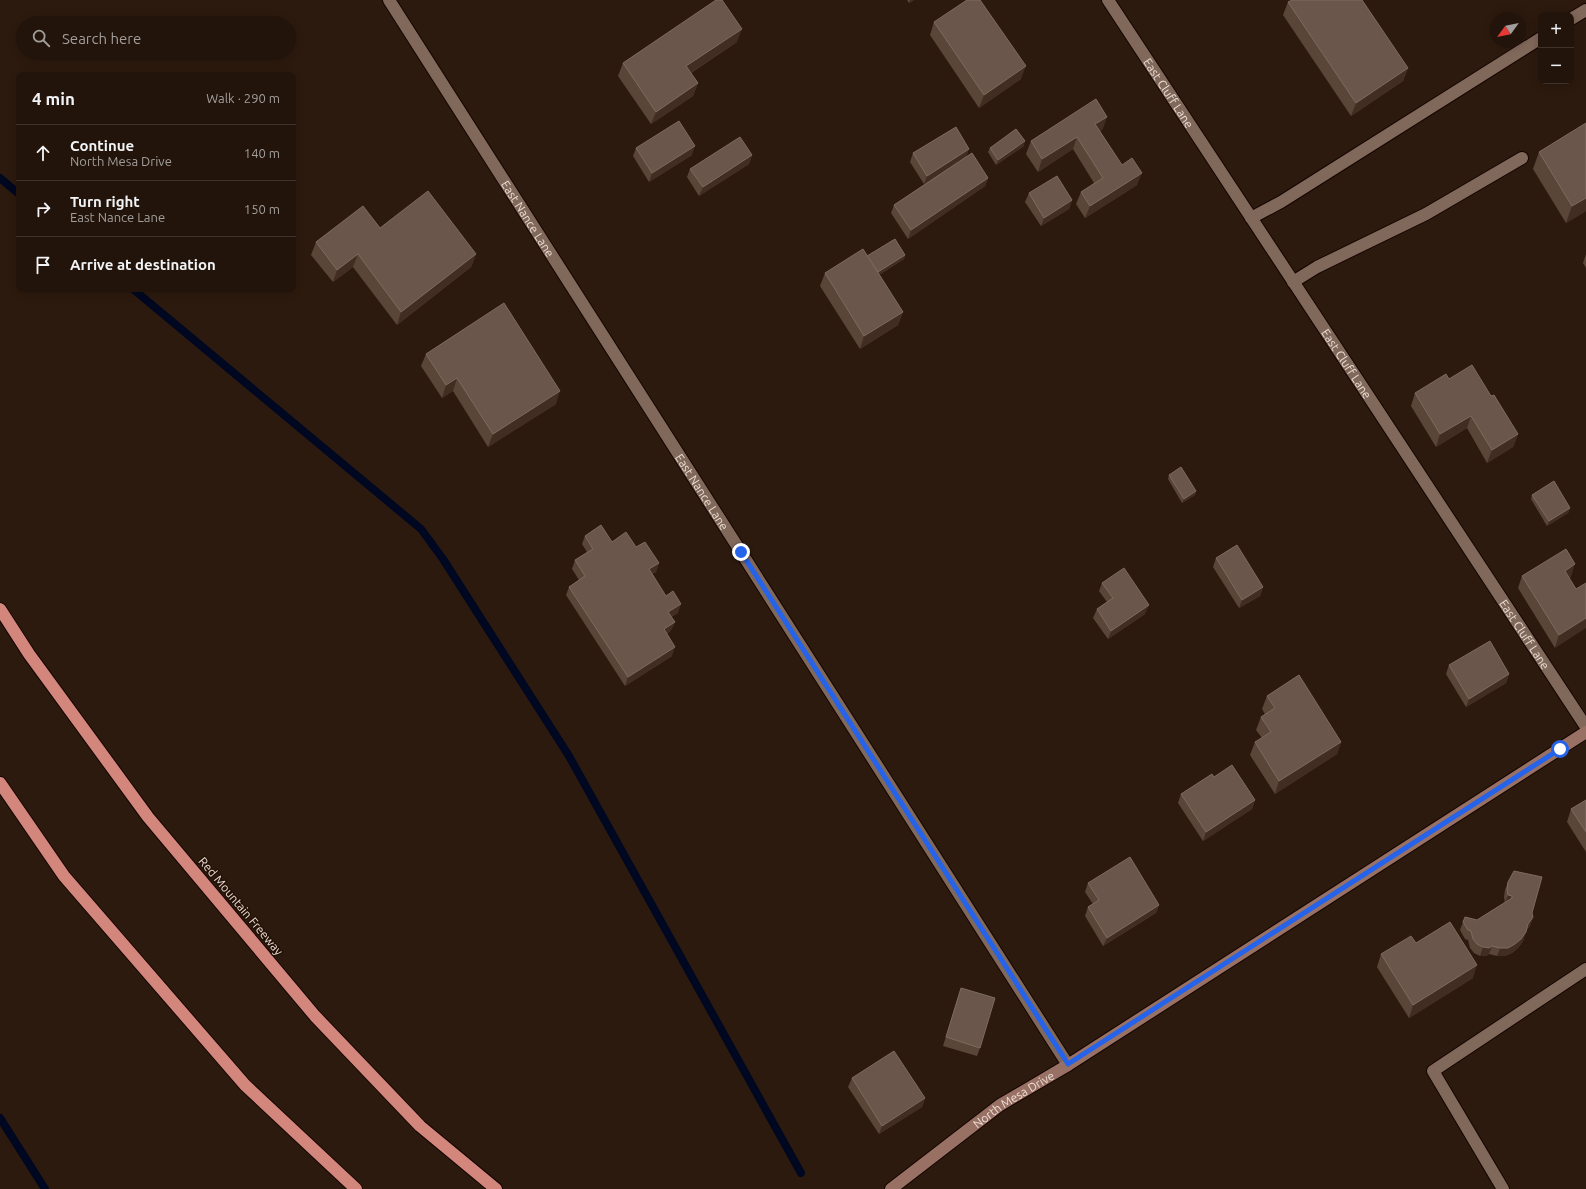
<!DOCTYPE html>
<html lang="en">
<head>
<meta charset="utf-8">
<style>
	body { margin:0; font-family:Ubuntu,sans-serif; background:#2a1d13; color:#f1f3f6 }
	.controls { position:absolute; right:12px; top:12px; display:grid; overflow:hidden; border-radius:8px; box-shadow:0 2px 10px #0003 }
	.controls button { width:36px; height:36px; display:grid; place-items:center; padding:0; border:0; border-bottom:1px solid #3f332b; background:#22140a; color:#f1f3f6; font:20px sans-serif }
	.compass { position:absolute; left:1490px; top:12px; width:36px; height:36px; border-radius:50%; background:#22140a; box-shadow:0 2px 10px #0003; rotate:237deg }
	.stop { position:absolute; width:12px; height:12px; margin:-9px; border:3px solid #2563eb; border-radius:50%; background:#fff }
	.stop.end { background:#2563eb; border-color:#fff; box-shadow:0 1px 4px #0008 }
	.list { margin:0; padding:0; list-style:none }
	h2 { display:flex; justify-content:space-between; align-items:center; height:52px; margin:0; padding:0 16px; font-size:17px }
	h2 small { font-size:13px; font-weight:400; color:#a29e9c }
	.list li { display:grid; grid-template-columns:26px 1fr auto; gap:12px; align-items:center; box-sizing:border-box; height:56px; padding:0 16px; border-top:1px solid #3f332b }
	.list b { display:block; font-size:15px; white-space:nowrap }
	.list p { margin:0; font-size:13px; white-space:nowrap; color:#a29e9c }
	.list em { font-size:13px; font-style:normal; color:#a29e9c }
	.icon { flex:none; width:22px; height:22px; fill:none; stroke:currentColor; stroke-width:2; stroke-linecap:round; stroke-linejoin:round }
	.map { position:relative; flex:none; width:1586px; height:1189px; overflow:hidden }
	.search { position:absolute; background:#22140a; box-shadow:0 2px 10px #0003; left:16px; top:16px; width:280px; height:44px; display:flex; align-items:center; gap:10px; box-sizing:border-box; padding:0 14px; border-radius:22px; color:#a29e9c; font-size:15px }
	.panel { position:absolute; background:#22140a; box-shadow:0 2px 10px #0003; left:16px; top:72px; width:280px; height:220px; border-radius:8px }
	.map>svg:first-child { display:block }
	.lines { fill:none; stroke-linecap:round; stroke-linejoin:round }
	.stream { stroke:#000721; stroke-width:8 }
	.lane-casing { stroke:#150500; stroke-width:14 }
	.street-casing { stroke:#150500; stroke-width:14 }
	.secondary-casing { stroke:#150500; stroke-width:14 }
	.highway-casing { stroke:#150500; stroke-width:14 }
	.lane { stroke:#80685a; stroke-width:12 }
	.street { stroke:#80685a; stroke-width:12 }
	.secondary { stroke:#997164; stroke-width:12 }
	.highway { stroke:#d2867c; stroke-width:12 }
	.wall { fill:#5a4539 }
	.shaded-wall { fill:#412d21 }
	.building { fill:#6a564a; stroke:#7e6b5f }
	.route { stroke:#2563eb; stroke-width:5 }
	.labels { text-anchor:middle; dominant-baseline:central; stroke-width:3; stroke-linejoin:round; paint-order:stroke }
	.street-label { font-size:12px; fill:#ebddd5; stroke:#231106 }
</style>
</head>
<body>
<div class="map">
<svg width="1586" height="1189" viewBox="0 0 1586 1189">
	<rect width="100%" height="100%" fill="#2d1a0e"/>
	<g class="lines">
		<g class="stream">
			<polyline points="0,178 19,194"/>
			<polyline points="133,289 421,529 443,559 569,756 801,1173"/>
			<polyline points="0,1118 45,1189"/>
		</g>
		<defs>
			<g id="lane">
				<polyline points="1571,19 1586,10"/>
				<polyline points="1251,218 1281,202 1541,38"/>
				<polyline points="1293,282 1317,267 1426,214 1522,158"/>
				<polyline points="1503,1189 1433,1071 1586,969"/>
			</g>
			<g id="street">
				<path id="s1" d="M 389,0 L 1068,1065"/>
				<path id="s2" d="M 1108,0 L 1586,727"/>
			</g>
			<g id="secondary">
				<path id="s3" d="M 891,1189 L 1000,1105 L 1068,1065 L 1586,732"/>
			</g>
			<g id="highway">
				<polyline points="0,609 29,654 148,817 315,1016 420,1126 496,1189"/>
				<polyline points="0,783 64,876 245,1085 356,1189"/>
			</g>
		</defs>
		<use href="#lane" class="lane-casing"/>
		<use href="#street" class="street-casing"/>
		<use href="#secondary" class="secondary-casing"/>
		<use href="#highway" class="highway-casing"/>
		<use href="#lane" class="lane"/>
		<use href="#street" class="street"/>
		<use href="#secondary" class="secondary"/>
		<use href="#highway" class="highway"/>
	</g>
	<g class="wall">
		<polygon points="907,0 914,0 909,3"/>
		<polygon points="1288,2 1408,68 1403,81 1351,116 1283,15"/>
		<polygon points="934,22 1021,79 979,108 930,35"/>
		<polygon points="737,42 691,73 698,83 693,96 651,124 618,76 623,63"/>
		<polygon points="1103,129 1100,131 1122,165 1137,185 1085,218 1076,204 1081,192 1094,183 1073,149 1038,172 1026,154 1031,141"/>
		<polygon points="1024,146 996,165 988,152 990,148"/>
		<polygon points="636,148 692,155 649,182 633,156"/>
		<polygon points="1539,152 1586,211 1566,223 1533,169"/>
		<polygon points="913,153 967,156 988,178 985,186 908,239 891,213 894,205 942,173 924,184 910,162"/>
		<polygon points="752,155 749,164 699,196 687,177 690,169"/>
		<polygon points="1029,193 1072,200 1069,209 1041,226 1025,202"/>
		<polygon points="380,228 476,254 471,267 397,325 353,267 333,282 311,255 316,242"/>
		<polygon points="1586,254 1586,268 1583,263"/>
		<polygon points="905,255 904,259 879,275 903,312 898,325 860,349 820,286 825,273 867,256"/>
		<polygon points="426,354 556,404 488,447 453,391 442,398 421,366"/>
		<polygon points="1449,379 1491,396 1518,434 1513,447 1487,463 1467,428 1436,447 1411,406 1415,393"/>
		<polygon points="1169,475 1196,491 1195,495 1182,503 1168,479"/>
		<polygon points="1532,495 1570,508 1568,513 1547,526 1531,499"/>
		<polygon points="585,536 636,547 659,563 656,572 652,574 666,596 678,613 671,617 675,622 671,630 667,634 672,656 625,686 566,595 569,587 579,580 572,569 575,560 587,552 582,544"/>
		<polygon points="1216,558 1263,587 1260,596 1239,608 1213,567"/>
		<polygon points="1522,576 1571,577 1569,578 1576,589 1555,648 1518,588"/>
		<polygon points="1102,583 1145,614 1108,639 1093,618 1097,609 1107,602 1099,591"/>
		<polygon points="1449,665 1509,674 1506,683 1466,707 1446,674"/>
		<polygon points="1267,696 1341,742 1337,754 1275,794 1250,755 1255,742 1262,738 1256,730 1261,717 1265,714 1262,709"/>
		<polygon points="1214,777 1255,800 1252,809 1203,841 1178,803 1181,794"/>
		<polygon points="1586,800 1586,852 1567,822 1571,809"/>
		<polygon points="1508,882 1532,913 1533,917 1530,926 1526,930 1523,941 1518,948 1512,953 1505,956 1497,956 1489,954 1486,956 1480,956 1474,953 1470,948 1468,940 1465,939 1460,930 1465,917 1477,920 1505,903 1504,897 1505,890"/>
		<polygon points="1088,883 1159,905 1156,913 1103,946 1085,916 1088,907 1093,904 1085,892"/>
		<polygon points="1416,943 1473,978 1409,1018 1377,967 1381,954"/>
		<polygon points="961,988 980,1048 977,1056 943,1046"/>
		<polygon points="852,1078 925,1098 922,1107 879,1134 848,1087"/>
	</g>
	<g class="shaded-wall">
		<polygon points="910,0 914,0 909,3"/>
		<polygon points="742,29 737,42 681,79 686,66"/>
		<polygon points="1026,66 1021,79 979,108 984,95"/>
		<polygon points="1408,68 1403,81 1351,116 1356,103"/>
		<polygon points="698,83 693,96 651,124 656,112"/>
		<polygon points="1107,117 1103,129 1091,137 1095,124"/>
		<polygon points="1077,137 1073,149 1038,172 1042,159"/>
		<polygon points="1025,141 1024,146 996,165 998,160"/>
		<polygon points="695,146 692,155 649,182 652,173"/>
		<polygon points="969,149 966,158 924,184 927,176"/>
		<polygon points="752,155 749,164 699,196 703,187"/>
		<polygon points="1142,173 1137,185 1085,218 1090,206"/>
		<polygon points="988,178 985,186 908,239 911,230"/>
		<polygon points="1586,198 1586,211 1566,223 1572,206"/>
		<polygon points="1072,200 1069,209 1041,226 1044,218"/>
		<polygon points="358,254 353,267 333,282 337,270"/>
		<polygon points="476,254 471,267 397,325 401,312"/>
		<polygon points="905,255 904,259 873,279 875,274"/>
		<polygon points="903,312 898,325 860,349 864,336"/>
		<polygon points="457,378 453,391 442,398 446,385"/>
		<polygon points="560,391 556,404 488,447 493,434"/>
		<polygon points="1471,416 1467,428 1436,447 1440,434"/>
		<polygon points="1518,434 1513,447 1487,463 1492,450"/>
		<polygon points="1196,491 1195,495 1182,503 1184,499"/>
		<polygon points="1570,508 1568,513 1547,526 1549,521"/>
		<polygon points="659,563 656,572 646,578 649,569"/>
		<polygon points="1575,564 1571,577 1561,584 1565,571"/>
		<polygon points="1263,587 1260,596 1239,608 1242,600"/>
		<polygon points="681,604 678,613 665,621 668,612"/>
		<polygon points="1149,605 1145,614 1108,639 1111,631"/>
		<polygon points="1586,618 1586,628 1555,648 1559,635"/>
		<polygon points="675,622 671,630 661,638 664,629"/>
		<polygon points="675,647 672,656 625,686 628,677"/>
		<polygon points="1509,674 1506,683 1466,707 1469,699"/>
		<polygon points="1341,742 1337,754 1275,794 1279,781"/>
		<polygon points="1255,800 1252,809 1203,841 1206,832"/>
		<polygon points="1508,895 1512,896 1509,904 1505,904"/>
		<polygon points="1159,905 1156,913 1103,946 1107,938"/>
		<polygon points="1533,917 1530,926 1524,932 1528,924"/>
		<polygon points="1526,932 1523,941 1518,948 1512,953 1505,956 1497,956 1500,948"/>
		<polygon points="1492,946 1489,954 1486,956 1480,956 1483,947"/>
		<polygon points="1477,965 1473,978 1409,1018 1413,1005"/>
		<polygon points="925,1098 922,1107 879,1134 882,1126"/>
	</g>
	<g class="building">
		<polygon points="716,0 722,0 742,29 686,66 698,83 656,112 623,63"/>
		<polygon points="967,0 980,0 1026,66 984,95 934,22"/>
		<polygon points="1292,0 1362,0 1408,68 1356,103 1288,2"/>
		<polygon points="1096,99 1107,117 1095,124 1122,165 1132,158 1142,173 1090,206 1081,192 1103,178 1077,137 1042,159 1031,141"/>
		<polygon points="679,121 695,146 652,173 636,148"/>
		<polygon points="1586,123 1586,198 1572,206 1539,152"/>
		<polygon points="956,127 969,149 927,176 913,153"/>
		<polygon points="1016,129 1025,141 998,160 990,148"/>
		<polygon points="740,137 752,155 703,187 690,169"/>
		<polygon points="972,153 988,178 911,230 894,205"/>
		<polygon points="1057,176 1072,200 1044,218 1029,193"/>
		<polygon points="428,191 476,254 401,312 358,254 337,270 316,242 363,206 380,228"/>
		<polygon points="895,239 905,255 878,272 867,256"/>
		<polygon points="863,249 903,312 864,336 825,273"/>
		<polygon points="504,303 560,391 493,434 457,378 446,385 426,354"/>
		<polygon points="1472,365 1491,396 1494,395 1518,434 1492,450 1471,416 1440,434 1415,393 1446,374 1449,379"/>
		<polygon points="1181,467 1196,491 1184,499 1169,475"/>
		<polygon points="1554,481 1570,508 1549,521 1532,495"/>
		<polygon points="601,525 612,542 626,532 636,547 645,542 659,563 649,569 666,596 673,591 681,604 668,612 675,622 664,629 675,647 628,677 569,587 585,576 575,560 593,549 585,536"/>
		<polygon points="1237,545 1263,587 1242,600 1216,558"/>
		<polygon points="1566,549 1575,564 1565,571 1576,589 1586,583 1586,618 1559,635 1522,576"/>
		<polygon points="1124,568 1149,605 1111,631 1097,609 1113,598 1102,583"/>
		<polygon points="1490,641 1509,674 1469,699 1449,665"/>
		<polygon points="1299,675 1341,742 1279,781 1255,742 1271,732 1261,717 1275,708 1267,696"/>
		<polygon points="1232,765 1255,800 1206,832 1181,794 1212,774 1214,777"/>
		<polygon points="1586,800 1586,832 1571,809"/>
		<polygon points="1130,857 1159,905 1107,938 1088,907 1099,900 1088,883"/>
		<polygon points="1514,871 1542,877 1532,913 1533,917 1528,924 1526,932 1521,939 1515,944 1508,948 1500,948 1492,946 1489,948 1483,947 1477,944 1473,939 1471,931 1468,930 1463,922 1465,917 1477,920 1512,898 1512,896 1508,895 1507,889 1508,882"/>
		<polygon points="1450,922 1477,965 1413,1005 1381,954 1411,936 1416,943"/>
		<polygon points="961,988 995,998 980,1048 946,1037"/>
		<polygon points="894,1051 925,1098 882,1126 852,1078"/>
	</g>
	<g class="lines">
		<polyline class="route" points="741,552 1068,1064 1560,749"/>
	</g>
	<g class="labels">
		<g class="street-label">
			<text stroke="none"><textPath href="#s2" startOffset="111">East Cluff Lane</textPath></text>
			<text stroke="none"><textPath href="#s1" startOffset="259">East Nance Lane</textPath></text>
			<text stroke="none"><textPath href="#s2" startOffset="435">East Cluff Lane</textPath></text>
			<text stroke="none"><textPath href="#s1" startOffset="583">East Nance Lane</textPath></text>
			<text stroke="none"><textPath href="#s2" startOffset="759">East Cluff Lane</textPath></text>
			<text transform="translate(241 906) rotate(50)">Red Mountain Freeway</text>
			<text stroke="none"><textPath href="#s3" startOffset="152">North Mesa Drive</textPath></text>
		</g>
	</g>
</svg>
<div class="controls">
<button>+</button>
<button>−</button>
</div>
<svg class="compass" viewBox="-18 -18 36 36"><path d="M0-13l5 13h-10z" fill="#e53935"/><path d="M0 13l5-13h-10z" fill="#a29e9c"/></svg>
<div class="stop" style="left:1560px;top:749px"></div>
<div class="stop end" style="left:741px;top:552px"></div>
<div class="search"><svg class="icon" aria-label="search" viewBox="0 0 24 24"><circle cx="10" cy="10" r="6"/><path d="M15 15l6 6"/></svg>Search here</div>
<section class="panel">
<h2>4 min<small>Walk · 290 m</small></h2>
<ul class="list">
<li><svg class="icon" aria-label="ahead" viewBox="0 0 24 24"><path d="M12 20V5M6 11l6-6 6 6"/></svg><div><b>Continue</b><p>North Mesa Drive</p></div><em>140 m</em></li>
<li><svg class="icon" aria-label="right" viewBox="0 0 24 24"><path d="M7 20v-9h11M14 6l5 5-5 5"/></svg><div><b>Turn right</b><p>East Nance Lane</p></div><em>150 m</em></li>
<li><svg class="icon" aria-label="arrive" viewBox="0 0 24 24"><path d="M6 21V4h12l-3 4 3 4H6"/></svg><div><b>Arrive at destination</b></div></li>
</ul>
</section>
</div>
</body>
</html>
